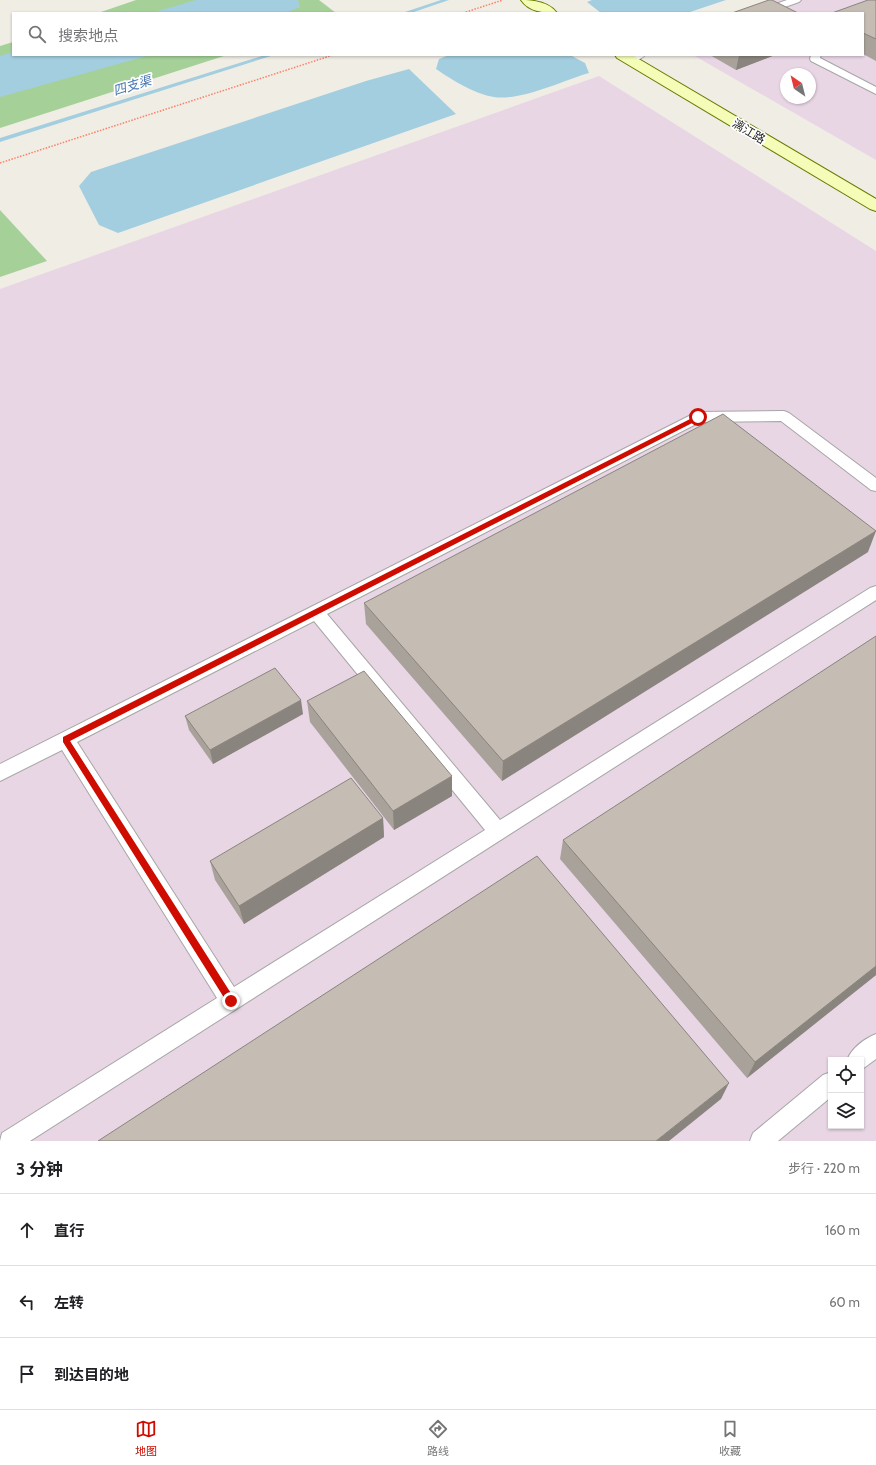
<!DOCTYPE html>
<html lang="zh">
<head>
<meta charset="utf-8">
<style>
	body { margin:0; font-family:Cabin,"Noto Sans SC",sans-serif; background:#f2f2f2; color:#202124 }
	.controls { position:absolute; right:12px; bottom:12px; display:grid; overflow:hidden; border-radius:0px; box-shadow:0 1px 3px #0004 }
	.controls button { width:36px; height:36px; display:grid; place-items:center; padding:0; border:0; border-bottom:1px solid #e0e0e0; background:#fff; color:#202124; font:20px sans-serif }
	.compass { position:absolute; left:780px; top:68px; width:36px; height:36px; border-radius:50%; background:#fff; box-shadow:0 1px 3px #0004; rotate:325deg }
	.stop { position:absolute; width:12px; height:12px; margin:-9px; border:3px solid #ce0c00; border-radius:50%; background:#fff }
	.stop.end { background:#ce0c00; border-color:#fff; box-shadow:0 1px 4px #0008 }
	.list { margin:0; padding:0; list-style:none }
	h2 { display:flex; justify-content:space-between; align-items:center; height:52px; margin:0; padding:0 16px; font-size:17px }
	h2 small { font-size:13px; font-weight:400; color:#757577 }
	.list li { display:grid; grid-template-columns:26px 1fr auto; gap:12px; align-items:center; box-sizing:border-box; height:72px; padding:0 16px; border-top:1px solid #e0e0e0 }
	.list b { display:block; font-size:15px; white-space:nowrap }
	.list em { font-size:13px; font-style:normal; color:#757577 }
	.icon { flex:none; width:22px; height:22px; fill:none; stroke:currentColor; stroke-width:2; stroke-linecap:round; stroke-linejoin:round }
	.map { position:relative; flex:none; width:876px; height:1141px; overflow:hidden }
	.search { position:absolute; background:#fff; box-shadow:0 1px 3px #0004; left:12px; right:12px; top:12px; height:44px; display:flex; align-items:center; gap:10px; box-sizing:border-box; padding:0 14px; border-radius:0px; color:#757577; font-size:15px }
	.sheet { height:268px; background:#fff }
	nav { display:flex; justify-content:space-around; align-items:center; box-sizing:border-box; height:56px; border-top:1px solid #e0e0e0; background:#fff; font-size:11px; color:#757577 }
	nav a { display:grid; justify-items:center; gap:2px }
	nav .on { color:#ce0c00 }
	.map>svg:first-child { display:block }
	.industrial { fill:#e9d6e5; fill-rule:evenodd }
	.forest { fill:#a5d198 }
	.water { fill:#a3cedf }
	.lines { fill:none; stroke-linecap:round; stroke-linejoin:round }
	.stream { fill:#a3cedf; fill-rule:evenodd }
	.lane-casing { stroke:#a6a6a6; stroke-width:2 }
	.secondary-casing { stroke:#677b00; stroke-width:2 }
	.path { stroke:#ff7f67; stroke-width:1.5; stroke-dasharray:1.5 1.5; stroke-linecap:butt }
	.lane { fill:#fff; fill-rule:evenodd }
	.secondary { fill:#f4fcb7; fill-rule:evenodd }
	.wall { fill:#a9a29b }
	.shaded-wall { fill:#8a847e }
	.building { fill:#c5bcb4; stroke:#8a847e }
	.route { fill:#ce0c00 }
	.labels { text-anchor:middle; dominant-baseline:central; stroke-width:3.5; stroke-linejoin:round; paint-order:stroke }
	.far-street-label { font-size:12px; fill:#1f1f1f; stroke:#fff }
	.far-water-label { font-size:13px; font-style:italic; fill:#4776b3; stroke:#fff }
</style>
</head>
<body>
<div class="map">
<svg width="876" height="1141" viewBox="0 0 876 1141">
	<rect width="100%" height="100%" fill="#f0ede5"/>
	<g class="industrial">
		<path d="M 771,0 L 876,0 L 876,160 L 693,55 L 863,55 L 863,13 L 734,13 ZM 786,74 L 810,74 L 810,98 L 786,98 Z"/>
		<path d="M 599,76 L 876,251 L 876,1141 L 0,1141 L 0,289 ZM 831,1060 L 861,1060 L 861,1126 L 831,1126 Z"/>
	</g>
	<g class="forest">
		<polygon points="136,0 319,0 336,13 98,13"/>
		<polygon points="13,42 13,55 227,55 0,128 0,46"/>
		<polygon points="0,210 47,261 0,277"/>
	</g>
	<g class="water">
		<polygon points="196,0 298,0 300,7 285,13 151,13"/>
		<polygon points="592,0 726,0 687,13 601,13 587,2"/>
		<polygon points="13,52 13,55 150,55 0,97 0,56"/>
		<path d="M 449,55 L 570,55 L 585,63 L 589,73 C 562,81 521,101 494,97 C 475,94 452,80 436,69 L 439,59 Z"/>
		<polygon points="409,69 456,114 118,233 99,225 79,186 91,172 366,81"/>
	</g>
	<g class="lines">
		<g class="stream">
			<polygon points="441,0 449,0 411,13 402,13"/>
			<polygon points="265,55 274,55 0,142 0,138"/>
		</g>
		<defs>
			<g id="lane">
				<polygon points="787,0 801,0 799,2 768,13 754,13 756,11"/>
				<path d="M 630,55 L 645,55 C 641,60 630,63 624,61 L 623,59 Z"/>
				<polygon points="811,55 821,55 820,58 876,87 876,94 811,61 810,59"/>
				<path d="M 784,411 L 789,413 L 876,478 L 876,491 L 871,490 L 781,421 L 700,422 L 327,614 L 500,820 L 870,588 L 876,586 L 876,600 L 30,1141 L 0,1141 L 2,1133 L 217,998 L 62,750 L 0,781 L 0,764 L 693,414 L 698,412 ZM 314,621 L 485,830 L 234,987 L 77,742 Z"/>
				<path d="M 876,1034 L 876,1059 L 861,1070 L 861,1060 L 847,1060 C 852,1048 864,1039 876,1034 Z"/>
				<polygon points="831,1072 831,1097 778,1141 750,1141 753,1133 823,1075"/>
			</g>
			<g id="secondary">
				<path d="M 521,0 C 534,0 549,2 557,13 C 544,13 529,12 521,0 Z"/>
				<polygon points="615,55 632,55 876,199 876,211 870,209 617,58"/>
			</g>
		</defs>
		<use href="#lane" class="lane-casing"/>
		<use href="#secondary" class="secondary-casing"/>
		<g class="path">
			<polyline points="463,13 503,0"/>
			<polyline points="0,163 333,55"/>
		</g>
		<use href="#lane" class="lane"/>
		<use href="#secondary" class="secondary"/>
	</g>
	<g class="wall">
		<polygon points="876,0 876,61 863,54 863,13"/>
		<polygon points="710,55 775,55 736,70"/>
		<polygon points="868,552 502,781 366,624 364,603"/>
		<polygon points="307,701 452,796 394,830 310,722"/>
		<polygon points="303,714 213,764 189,730 185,716"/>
		<polygon points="383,818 384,837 244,924 215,880 210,861"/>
		<polygon points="563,840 876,975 747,1078 560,859"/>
	</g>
	<g class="shaded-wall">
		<polygon points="739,55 775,55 736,70"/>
		<polygon points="876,531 868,552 502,781 503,761"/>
		<polygon points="301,700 303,714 213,764 210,750"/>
		<polygon points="452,776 452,796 394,830 393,811"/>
		<polygon points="383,818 384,837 244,924 239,906"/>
		<polygon points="876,966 876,975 747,1078 755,1062"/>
		<polygon points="729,1083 721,1099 669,1141 656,1141"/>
	</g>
	<g class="building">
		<polygon points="769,0 772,0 798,13 732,13"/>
		<polygon points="868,0 876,0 876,39 863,33 863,13 832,13"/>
		<polygon points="723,414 876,531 503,761 364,603"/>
		<polygon points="876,636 876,966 755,1062 563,840"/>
		<polygon points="275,668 301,700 210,750 185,716"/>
		<polygon points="364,671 452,776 393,811 307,701"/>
		<polygon points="351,778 383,818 239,906 210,861"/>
		<polygon points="537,856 729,1083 656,1141 98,1141"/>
	</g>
	<polygon class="route" points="698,415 701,417 700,419 70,741 234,998 235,1001 234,1004 231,1006 228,1004 63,742 63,737"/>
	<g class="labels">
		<g class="far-street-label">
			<text transform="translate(749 131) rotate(31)">漓江路</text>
		</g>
		<g class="far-water-label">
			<text transform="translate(132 85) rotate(-17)">四支渠</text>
		</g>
	</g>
</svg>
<div class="controls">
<button><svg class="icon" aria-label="locate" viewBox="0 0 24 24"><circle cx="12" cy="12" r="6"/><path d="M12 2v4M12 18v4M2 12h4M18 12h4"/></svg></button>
<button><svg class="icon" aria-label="layers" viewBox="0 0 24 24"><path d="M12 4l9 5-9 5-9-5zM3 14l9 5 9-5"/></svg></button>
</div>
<svg class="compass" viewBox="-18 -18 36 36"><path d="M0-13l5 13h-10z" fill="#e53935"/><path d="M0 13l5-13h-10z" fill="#757577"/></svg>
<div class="stop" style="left:698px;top:417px"></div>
<div class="stop end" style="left:231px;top:1001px"></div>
<div class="search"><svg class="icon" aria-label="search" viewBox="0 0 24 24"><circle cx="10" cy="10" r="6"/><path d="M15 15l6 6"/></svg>搜索地点</div>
</div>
<section class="sheet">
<h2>3 分钟<small>步行 · 220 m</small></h2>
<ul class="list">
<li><svg class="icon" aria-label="ahead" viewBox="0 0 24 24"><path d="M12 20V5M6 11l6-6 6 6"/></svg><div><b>直行</b></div><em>160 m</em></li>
<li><svg class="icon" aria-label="left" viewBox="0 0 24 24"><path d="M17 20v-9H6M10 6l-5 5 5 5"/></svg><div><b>左转</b></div><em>60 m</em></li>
<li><svg class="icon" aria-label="arrive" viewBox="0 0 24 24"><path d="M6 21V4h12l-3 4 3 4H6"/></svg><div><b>到达目的地</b></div></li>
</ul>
</section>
<nav>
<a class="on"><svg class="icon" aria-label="map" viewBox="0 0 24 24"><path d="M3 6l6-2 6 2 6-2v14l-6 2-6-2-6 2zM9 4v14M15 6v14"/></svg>地图</a>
<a><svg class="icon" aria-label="directions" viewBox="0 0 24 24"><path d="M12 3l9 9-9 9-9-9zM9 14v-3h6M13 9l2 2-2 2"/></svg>路线</a>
<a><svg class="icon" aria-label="saved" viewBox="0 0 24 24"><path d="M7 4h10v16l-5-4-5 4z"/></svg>收藏</a>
</nav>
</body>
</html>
